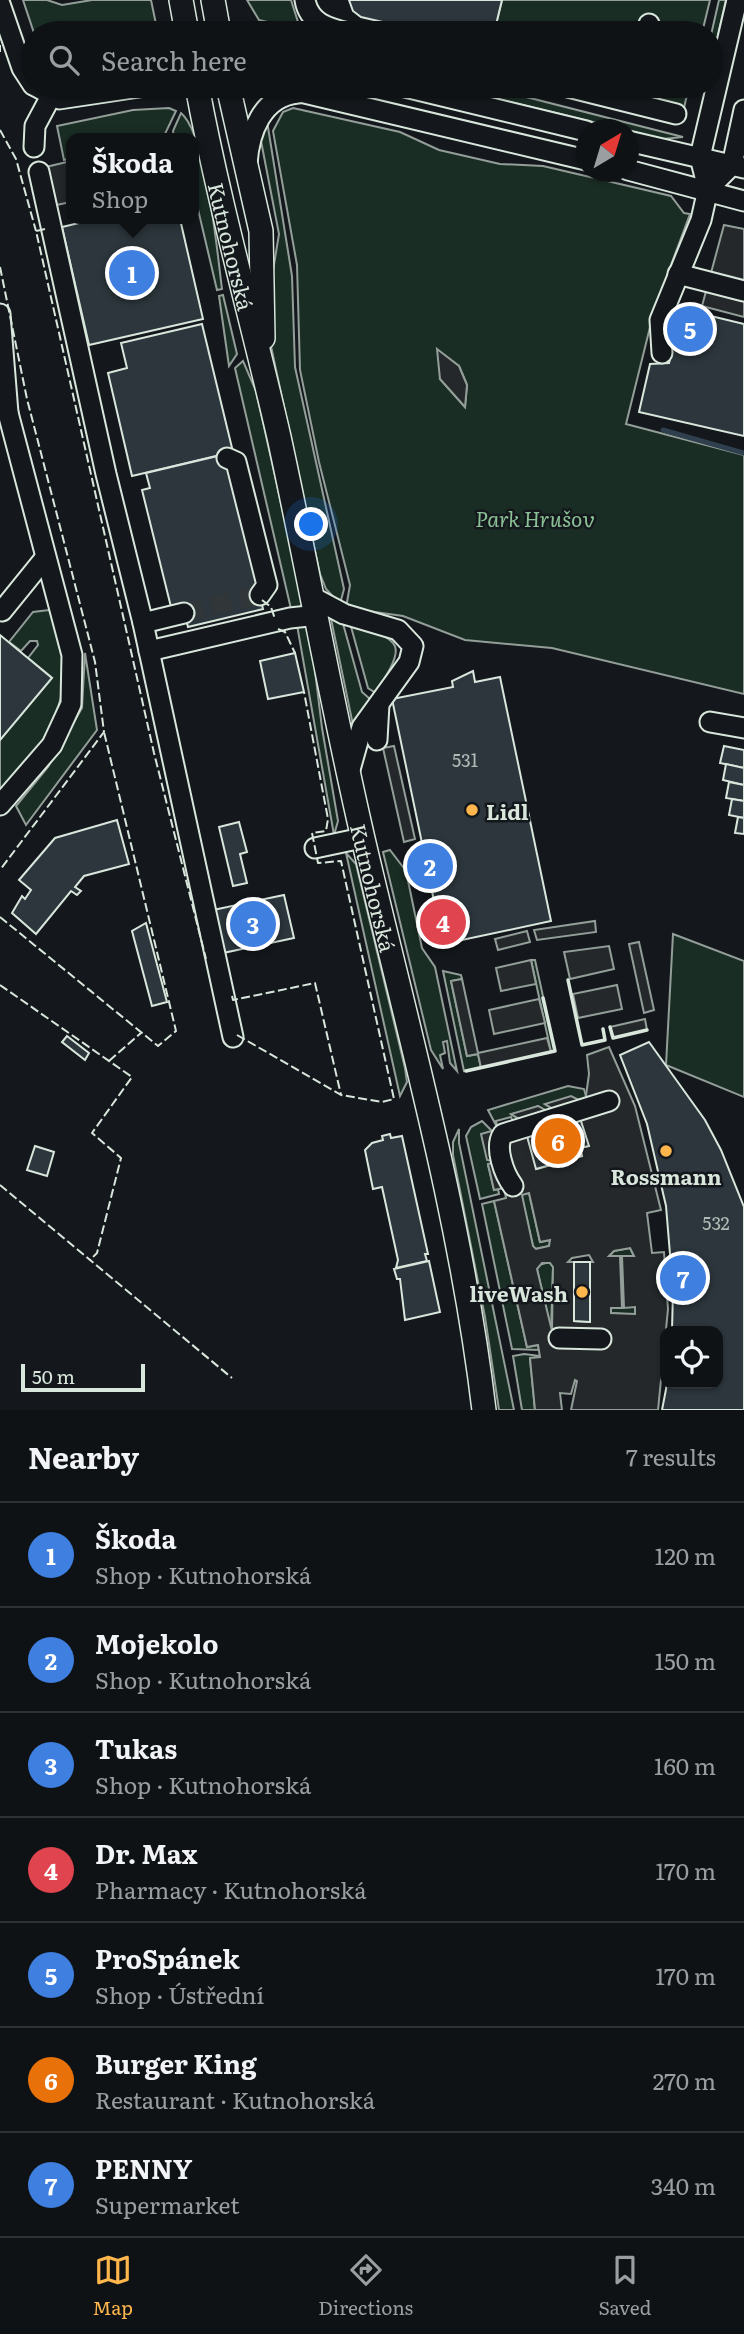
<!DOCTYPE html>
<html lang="en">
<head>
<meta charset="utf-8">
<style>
	body { margin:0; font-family:Literata,serif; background:#1d2022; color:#f1f3f6 }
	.controls { position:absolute; right:21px; bottom:21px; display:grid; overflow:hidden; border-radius:14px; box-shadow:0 2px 5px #0004 }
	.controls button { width:63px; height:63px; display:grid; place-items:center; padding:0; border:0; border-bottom:2px solid #2f3234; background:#0f1215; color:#f1f3f6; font:35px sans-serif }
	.compass { position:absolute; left:576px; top:119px; width:63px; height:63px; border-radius:50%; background:#0f1215; box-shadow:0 2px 5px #0004; rotate:38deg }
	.scale { position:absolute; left:21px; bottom:18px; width:124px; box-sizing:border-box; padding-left:7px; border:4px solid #d8e6dc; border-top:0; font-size:19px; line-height:24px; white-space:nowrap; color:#d8e6dc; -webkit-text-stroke:5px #14181c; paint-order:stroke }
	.you { position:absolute; left:312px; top:525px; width:24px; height:24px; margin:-18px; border:5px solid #fff; border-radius:50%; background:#1a73e8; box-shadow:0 0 0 10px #1a73e833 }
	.badge { display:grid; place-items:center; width:46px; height:46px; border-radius:50%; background:#ffb74d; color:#fff; font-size:23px; font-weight:700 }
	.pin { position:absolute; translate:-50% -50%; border:4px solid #fff; box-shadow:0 2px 7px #0006 }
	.popup { position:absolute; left:66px; top:133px; width:133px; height:91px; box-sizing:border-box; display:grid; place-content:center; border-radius:14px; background:#0f1215; filter:drop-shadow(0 2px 5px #0005); font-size:23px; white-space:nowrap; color:#9b9ea0 }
	.popup b { font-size:26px; color:#f1f3f6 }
	.popup::after { content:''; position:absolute; left:50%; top:100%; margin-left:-14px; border:14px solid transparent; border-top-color:#0f1215 }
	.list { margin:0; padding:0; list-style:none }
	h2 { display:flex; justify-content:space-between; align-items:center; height:91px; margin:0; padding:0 28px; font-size:30px }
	h2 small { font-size:23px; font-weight:400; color:#9b9ea0 }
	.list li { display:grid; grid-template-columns:46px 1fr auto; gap:21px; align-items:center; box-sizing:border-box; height:105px; padding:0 28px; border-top:2px solid #2f3234 }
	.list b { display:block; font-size:26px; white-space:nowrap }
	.list p { margin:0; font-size:23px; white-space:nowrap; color:#9b9ea0 }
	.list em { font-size:23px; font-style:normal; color:#9b9ea0 }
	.icon { flex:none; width:38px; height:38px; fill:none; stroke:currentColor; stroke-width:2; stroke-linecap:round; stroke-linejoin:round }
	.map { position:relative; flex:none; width:744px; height:1410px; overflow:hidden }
	.search { position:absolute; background:#0f1215; box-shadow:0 2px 5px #0004; left:21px; right:21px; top:21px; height:77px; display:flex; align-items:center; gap:18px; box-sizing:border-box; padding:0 24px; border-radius:38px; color:#9b9ea0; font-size:26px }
	.sheet { height:826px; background:#0f1215 }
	nav { display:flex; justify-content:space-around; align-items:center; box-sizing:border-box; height:98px; border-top:2px solid #2f3234; background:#0f1215; font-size:19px; color:#9b9ea0 }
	nav a { display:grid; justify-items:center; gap:4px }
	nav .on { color:#ffb74d }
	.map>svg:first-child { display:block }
	.green { fill:#1a2d24; stroke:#939e99; stroke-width:2; fill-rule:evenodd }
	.parking { fill:#24282b; stroke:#939e99; stroke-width:2; fill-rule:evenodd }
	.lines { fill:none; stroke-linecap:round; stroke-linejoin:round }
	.stream { stroke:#2f3f4d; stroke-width:5 }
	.building { fill:#2c363c; stroke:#d8e6dc; stroke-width:2 }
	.minor-tunnel { stroke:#313739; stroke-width:19; stroke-dasharray:19 10; stroke-linecap:butt }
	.minor-casing { stroke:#d8e6dc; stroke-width:23 }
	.major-casing { stroke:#d8e6dc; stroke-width:26 }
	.minor { stroke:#14181c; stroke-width:19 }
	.major { stroke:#14181c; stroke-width:23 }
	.fence { stroke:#d8e6dc; stroke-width:2; stroke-dasharray:9 3.5; stroke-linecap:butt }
	.wall { stroke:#d8e6dc; stroke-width:3.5 }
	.poi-dot { fill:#ffb74d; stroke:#14181c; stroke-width:2.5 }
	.labels { text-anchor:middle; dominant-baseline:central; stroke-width:5; stroke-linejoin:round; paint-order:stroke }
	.number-label { font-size:18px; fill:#adbab4 }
	.street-label { font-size:21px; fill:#d8e6dc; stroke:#14181c }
	.park-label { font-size:21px; font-style:italic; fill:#8ac095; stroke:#14181c }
	.poi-label { font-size:21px; font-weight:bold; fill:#d8e6dc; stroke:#14181c; text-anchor:start }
</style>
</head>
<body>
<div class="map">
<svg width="744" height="1410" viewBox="0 0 744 1410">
	<rect width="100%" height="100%" fill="#14181c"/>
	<g class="green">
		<polygon points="23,0 47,0 62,5 92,0 151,0 156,24 151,33 34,33"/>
		<polygon points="247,0 291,0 299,25 314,33 259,20"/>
		<polygon points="502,0 710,0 702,33 494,33"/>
		<polygon points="719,0 726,0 711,66 711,35"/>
		<polygon points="445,86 483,86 683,137 663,139"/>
		<polygon points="650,86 689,86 684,108 661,100"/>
		<polygon points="169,108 176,111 165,134 149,138 71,138 71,158 64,160 57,126 133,110"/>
		<path d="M 293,108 L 400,132 L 439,150 L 500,164 L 543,166 L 671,196 L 684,213 L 690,214 L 654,311 L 626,424 L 744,455 L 744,694 L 552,648 L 465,640 L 403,616 L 346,608 L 350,585 L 319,462 L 300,370 L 297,265 L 273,131 L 283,112 ZM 459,366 L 467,385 L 465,407 L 440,379 Z"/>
		<path d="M 181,113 C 207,135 217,252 222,289 L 217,290 L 193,188 L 193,138 L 174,138 L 173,131 Z"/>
		<polygon points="267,121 292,276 295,367 344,589 340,604 326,589 320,574 269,337 271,283 279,234 261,141"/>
		<polygon points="223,295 237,354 229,366 219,296"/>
		<polygon points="243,361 256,391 304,606 291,609 235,368"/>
		<path d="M 49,610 C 91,661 48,756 0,789 L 0,740 L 52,678 L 28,658 L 38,645 L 37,641 L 30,641 L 21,651 L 9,642 L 33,612 Z"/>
		<polygon points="330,614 342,620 362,692 370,699 354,730"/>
		<polygon points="309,622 322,728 338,821 334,835 297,625"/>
		<path d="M 350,623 C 404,642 407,642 376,693 L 368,688 Z"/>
		<polygon points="85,653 97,730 26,825 16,806 48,767 82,708"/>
		<polygon points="390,850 406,871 422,948 435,967 457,1071 450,1063 447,1041 443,1042 445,1053 440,1055 443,1069 431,1050 383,852"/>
		<polygon points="346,853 356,864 405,1068 407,1082 400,1096"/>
		<polygon points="673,934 744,961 744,1097 666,1065"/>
		<polygon points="531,960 535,960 555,1051 551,1052"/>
		<polygon points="443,971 461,975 462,979 451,981 467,1056 478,1054 481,1068 464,1071"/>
		<polygon points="568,1086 584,1089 587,1100 546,1105 553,1109 547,1111 538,1106 512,1115 521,1120 513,1122 511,1117 496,1121 498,1129 488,1110"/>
		<polygon points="482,1121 492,1131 482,1135 493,1159 499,1162 488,1165 494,1190 498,1189 499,1194 480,1199 466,1136 471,1127"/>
		<polygon points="459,1129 459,1143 514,1410 499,1410 485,1317 453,1155 453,1142"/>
		<polygon points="529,1193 540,1242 551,1240 549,1246 535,1249 533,1246 521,1194"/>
		<polygon points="494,1201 527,1347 538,1345 539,1350 512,1349 482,1204"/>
		<polygon points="630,1248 634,1256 622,1256 624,1307 635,1307 635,1315 610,1313 611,1308 622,1307 620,1256 609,1256 614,1251"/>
		<polygon points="549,1262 553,1267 551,1331 537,1269 539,1265"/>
		<polygon points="524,1354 540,1356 530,1359 535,1410 522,1410 513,1356"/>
	</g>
	<g class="parking">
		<polygon points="71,161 71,202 42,208 33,170"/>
		<polygon points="724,225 744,229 744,317 702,306"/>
		<polygon points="437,349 459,366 467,385 465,407 440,379"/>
		<polygon points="394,746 415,839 404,842 383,748"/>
		<polygon points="595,921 596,932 537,940 534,930"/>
		<polygon points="527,931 530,942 498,950 495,939"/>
		<polygon points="639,942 654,1010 644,1013 629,944"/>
		<polygon points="609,946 614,969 570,979 564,952"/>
		<polygon points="531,960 536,984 501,991 496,968"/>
		<polygon points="462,979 478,1053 547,1038 551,1052 481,1068 478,1054 467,1056 451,981"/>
		<polygon points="617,985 622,1009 578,1018 573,994"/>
		<polygon points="539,999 545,1023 494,1034 489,1010"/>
		<polygon points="645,1019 647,1030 613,1038 610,1027"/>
		<path d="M 609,1047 L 635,1106 L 661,1210 L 647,1213 L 652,1253 L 664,1252 L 668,1309 L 658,1410 L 571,1410 L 577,1381 L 575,1380 L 571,1394 L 560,1393 L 562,1410 L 535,1410 L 530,1358 L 540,1357 L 538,1345 L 527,1347 L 494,1201 L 506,1198 L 504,1188 L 494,1190 L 488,1164 L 498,1162 L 487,1160 L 481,1134 L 524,1122 L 511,1114 L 538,1106 L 547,1111 L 553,1109 L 545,1104 L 571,1096 L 585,1103 L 589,1074 L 587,1055 ZM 527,1136 L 588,1146 L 580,1148 L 582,1156 L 537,1169 ZM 529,1193 L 540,1242 L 550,1240 L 549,1246 L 536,1249 L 533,1246 L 522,1195 ZM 630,1248 L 634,1256 L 622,1256 L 624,1308 L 635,1307 L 635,1314 L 611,1313 L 611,1308 L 622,1308 L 620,1256 L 609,1256 L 614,1251 ZM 589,1255 L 593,1262 L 590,1262 L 589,1322 L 574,1321 L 574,1262 L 568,1262 L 572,1258 ZM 542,1263 L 550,1263 L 553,1267 L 552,1331 L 537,1269 Z"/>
	</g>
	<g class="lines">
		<polyline class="stream" points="663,430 744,453"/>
	</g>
	<g class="building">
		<polygon points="349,0 502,0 494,33 430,33 361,17 353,11"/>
		<polygon points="96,219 180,219 203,319 89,345 62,227"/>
		<polygon points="682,309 744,324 744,436 639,412 650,364 669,363"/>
		<polygon points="202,324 233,452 132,476 108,373 127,368 121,343"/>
		<polygon points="226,454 263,609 188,627 182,604 171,607 142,490 150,488 146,473"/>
		<polygon points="0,635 52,678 0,740"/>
		<polygon points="295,653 304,692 268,699 260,661"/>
		<polygon points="473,671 475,682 500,677 551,921 443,944 392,699 453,687 452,681"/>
		<polygon points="724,746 744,750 744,768 720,763"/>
		<polygon points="726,764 744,768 744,785 723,780"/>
		<polygon points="729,782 744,785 744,801 726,798"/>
		<polygon points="732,799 744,801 744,818 729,815"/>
		<polygon points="738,817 744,818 744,834 735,833"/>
		<polygon points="117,820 129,864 84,876 75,887 81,891 77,895 71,891 36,934 12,913 22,896 25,899 31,890 19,880 55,838"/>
		<polygon points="239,822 247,852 240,854 247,883 233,886 219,827"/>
		<polygon points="284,895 294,938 223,953 213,910"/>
		<polygon points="146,923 167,1002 152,1006 132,931"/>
		<polygon points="67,1036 89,1053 85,1060 62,1042"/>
		<polygon points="649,1042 705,1120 721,1150 744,1207 744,1410 662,1410 667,1384 718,1384 718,1331 672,1331 673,1290 666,1206 647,1124 620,1055"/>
		<polygon points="580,1118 589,1146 580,1148 582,1156 536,1169 527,1136"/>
		<polygon points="390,1134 391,1138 402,1136 428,1254 425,1254 427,1261 396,1268 398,1260 382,1187 373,1189 365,1150 372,1143 383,1140 382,1136"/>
		<polygon points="35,1146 54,1152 47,1176 27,1170"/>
		<polygon points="429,1261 440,1312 405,1320 400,1279 397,1279 394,1269"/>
		<polygon points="574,1262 590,1262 590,1322 574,1321"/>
	</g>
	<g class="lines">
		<polyline class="minor-tunnel" points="184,613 260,595"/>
		<defs>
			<g id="minor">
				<path d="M 305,0 C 309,23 328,28 348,33"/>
				<polyline points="0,4 22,68 33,85"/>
				<polyline points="646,33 649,24"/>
				<polyline points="35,86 59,99 146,86"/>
				<polyline points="275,86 586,160"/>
				<polyline points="401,86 586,131"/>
				<polyline points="564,86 676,114"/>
				<polyline points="628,141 744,168"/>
				<polyline points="34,147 35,126 51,96"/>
				<path d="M 247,164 C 249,133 262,96 298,93"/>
				<polyline points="628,170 744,201"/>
				<polyline points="39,172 106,474 143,623 233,1037"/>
				<polyline points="708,189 732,165 744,110"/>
				<polyline points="678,274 744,291"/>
				<polyline points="0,314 8,413"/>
				<polyline points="662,353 660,320 701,220 708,189 700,157 737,0"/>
				<polyline points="0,410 8,413 72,655 71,704 52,745 0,805"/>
				<polyline points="227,458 236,462 267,585 260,595"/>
				<polyline points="314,598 344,614 398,630 413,646 409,662 362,727 349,773"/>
				<polyline points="2,611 45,558"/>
				<polyline points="143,623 184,613"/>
				<polyline points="149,651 290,618 318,615"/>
				<polyline points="710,722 744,728"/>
				<polyline points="377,740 379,704"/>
				<polyline points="315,848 362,838"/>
				<path d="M 513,1186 C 504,1174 494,1147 503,1134 L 609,1101"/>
				<polyline points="559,1338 601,1339"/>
			</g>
			<g id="major">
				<polyline points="181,0 187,33"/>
				<polyline points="213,0 219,33"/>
				<path id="s1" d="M 197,86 C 219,204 252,320 279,437 C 310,579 335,723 369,864 C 412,1045 462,1225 484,1410"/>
				<polyline points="228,86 261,231 263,338"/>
			</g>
		</defs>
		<use href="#minor" class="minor-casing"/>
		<use href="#major" class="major-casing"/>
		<use href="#minor" class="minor"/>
		<use href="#major" class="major"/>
		<g class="fence">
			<polyline points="0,45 0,52"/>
			<polyline points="0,130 16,159 36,231"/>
			<polyline points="45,229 36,231 154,753 206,959"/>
			<polyline points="0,267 27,399 95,662 104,732 0,870"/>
			<polyline points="262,600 271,607 275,619"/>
			<polyline points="278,629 285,632 295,653"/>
			<polyline points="0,917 158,1046 176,1031 104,732"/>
			<polyline points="0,985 132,1077 92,1133 121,1158 97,1253 90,1260"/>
			<polyline points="232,996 233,1000 315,983 341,1095"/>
			<polyline points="237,1035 341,1095 382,1102 394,1099 341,861 318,863 312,833 326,831 328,819 304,692"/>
			<polyline points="109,1061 141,1033"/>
			<polyline points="0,1185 232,1378"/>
		</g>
		<g class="wall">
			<polyline points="568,980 582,1045 605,1040 603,1029"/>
			<polyline points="610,1027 613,1038 647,1030"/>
			<polyline points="466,1071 555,1051 543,998"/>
		</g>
	</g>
	<g class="poi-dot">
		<circle cx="472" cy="810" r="7"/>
		<circle cx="666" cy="1151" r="7"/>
		<circle cx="582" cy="1292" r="7"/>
	</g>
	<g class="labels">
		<g class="number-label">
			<text x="465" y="759">531</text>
			<text x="716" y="1222">532</text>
		</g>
		<g class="street-label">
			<text stroke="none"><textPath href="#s1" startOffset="164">Kutnohorská</textPath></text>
			<text stroke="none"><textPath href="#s1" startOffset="821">Kutnohorská</textPath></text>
		</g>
		<g class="park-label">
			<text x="535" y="517">Park Hrušov</text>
		</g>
		<g class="poi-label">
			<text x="486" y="810">Lidl</text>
			<text x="666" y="1175" text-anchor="middle">Rossmann</text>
			<text x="568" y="1292" text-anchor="end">liveWash</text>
		</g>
	</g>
</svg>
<div class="controls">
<button><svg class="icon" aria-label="locate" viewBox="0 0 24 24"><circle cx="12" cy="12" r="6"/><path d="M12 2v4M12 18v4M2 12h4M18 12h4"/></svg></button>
</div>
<svg class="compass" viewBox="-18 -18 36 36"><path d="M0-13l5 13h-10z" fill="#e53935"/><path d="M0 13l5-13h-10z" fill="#9b9ea0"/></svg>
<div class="scale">50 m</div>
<div class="you"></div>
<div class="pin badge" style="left:132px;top:273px;background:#3f7fe0">1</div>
<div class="popup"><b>Škoda</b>Shop</div>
<div class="pin badge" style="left:430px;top:866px;background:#3f7fe0">2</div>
<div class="pin badge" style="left:253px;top:924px;background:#3f7fe0">3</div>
<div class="pin badge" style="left:443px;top:922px;background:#e0444e">4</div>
<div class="pin badge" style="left:690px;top:329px;background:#3f7fe0">5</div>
<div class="pin badge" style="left:558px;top:1141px;background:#e8710a">6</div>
<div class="pin badge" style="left:683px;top:1278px;background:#3f7fe0">7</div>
<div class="search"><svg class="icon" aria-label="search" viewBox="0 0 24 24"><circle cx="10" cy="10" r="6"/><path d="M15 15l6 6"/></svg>Search here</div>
</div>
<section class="sheet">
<h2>Nearby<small>7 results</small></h2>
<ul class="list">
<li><span class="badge" style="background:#3f7fe0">1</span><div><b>Škoda</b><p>Shop · Kutnohorská</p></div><em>120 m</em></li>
<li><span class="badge" style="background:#3f7fe0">2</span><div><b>Mojekolo</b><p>Shop · Kutnohorská</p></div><em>150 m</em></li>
<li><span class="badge" style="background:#3f7fe0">3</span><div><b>Tukas</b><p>Shop · Kutnohorská</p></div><em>160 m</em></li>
<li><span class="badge" style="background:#e0444e">4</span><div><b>Dr. Max</b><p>Pharmacy · Kutnohorská</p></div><em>170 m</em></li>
<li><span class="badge" style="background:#3f7fe0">5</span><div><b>ProSpánek</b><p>Shop · Ústřední</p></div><em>170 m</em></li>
<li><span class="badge" style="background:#e8710a">6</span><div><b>Burger King</b><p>Restaurant · Kutnohorská</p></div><em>270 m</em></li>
<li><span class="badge" style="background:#3f7fe0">7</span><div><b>PENNY</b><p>Supermarket</p></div><em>340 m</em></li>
</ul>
</section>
<nav>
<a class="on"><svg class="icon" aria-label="map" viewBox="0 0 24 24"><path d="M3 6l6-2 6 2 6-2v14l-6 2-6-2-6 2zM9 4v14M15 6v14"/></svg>Map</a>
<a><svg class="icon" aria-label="directions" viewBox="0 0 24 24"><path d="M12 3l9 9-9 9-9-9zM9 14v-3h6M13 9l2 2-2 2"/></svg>Directions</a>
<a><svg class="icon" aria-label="saved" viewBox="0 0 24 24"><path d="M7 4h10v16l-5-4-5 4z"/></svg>Saved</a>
</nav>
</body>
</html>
